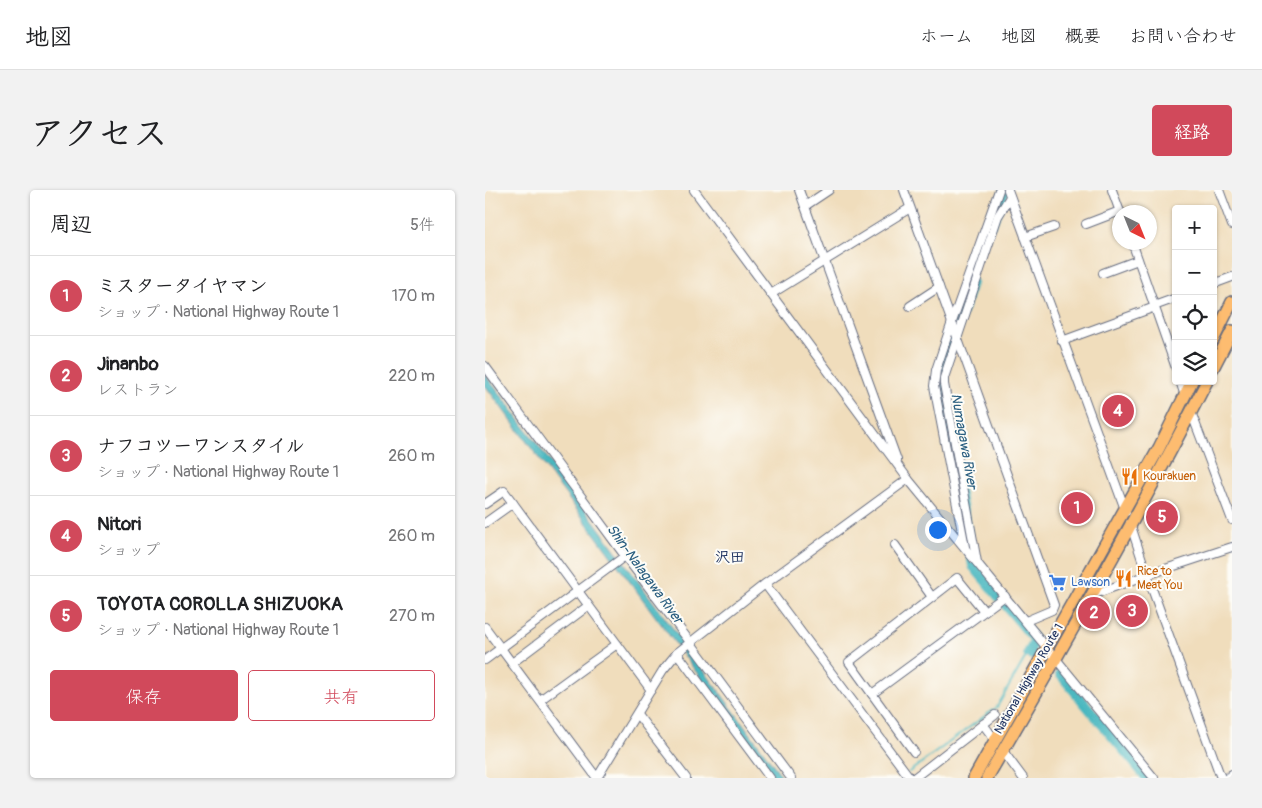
<!DOCTYPE html>
<html lang="ja">
<head>
<meta charset="utf-8">
<style>
	body { margin:0; font-family:Pangolin,"Klee One",sans-serif; background:#f2f2f2; color:#202124 }
	.controls { position:absolute; right:15px; top:15px; display:grid; overflow:hidden; border-radius:5px; box-shadow:0 1px 4px #0004 }
	.controls button { width:45px; height:45px; display:grid; place-items:center; padding:0; border:0; border-bottom:1px solid #e0e0e0; background:#fff; color:#202124; font:25px sans-serif }
	.compass { position:absolute; left:627px; top:15px; width:45px; height:45px; border-radius:50%; background:#fff; box-shadow:0 1px 4px #0004; rotate:137deg }
	.you { position:absolute; left:452px; top:339px; width:18px; height:18px; margin:-12px; border:4px solid #fff; border-radius:50%; background:#1a73e8; box-shadow:0 0 0 8px #1a73e833 }
	.badge { display:grid; place-items:center; width:32px; height:32px; border-radius:50%; background:#d1495b; color:#fff; font-size:16px; font-weight:700 }
	.pin { position:absolute; translate:-50% -50%; border:2px solid #fff; box-shadow:0 1px 5px #0006 }
	.list { margin:0; padding:0; list-style:none }
	h2 { display:flex; justify-content:space-between; align-items:center; height:65px; margin:0; padding:0 20px; font-size:21px }
	h2 small { font-size:16px; font-weight:400; color:#757577 }
	.list li { display:grid; grid-template-columns:32px 1fr auto; gap:15px; align-items:center; box-sizing:border-box; height:80px; padding:0 20px; border-top:1px solid #e0e0e0 }
	.list b { display:block; font-size:19px; white-space:nowrap }
	.list p { margin:0; font-size:16px; white-space:nowrap; color:#757577 }
	.list em { font-size:16px; font-style:normal; color:#757577 }
	.actions { display:flex; gap:10px; padding:15px 20px }
	.actions a { flex:1; padding:11px 0; border:1px solid #d1495b; border-radius:5px; text-align:center; font-size:18px; color:#d1495b }
	.actions .main { background:#d1495b; color:#fff }
	.icon { flex:none; width:28px; height:28px; fill:none; stroke:currentColor; stroke-width:2; stroke-linecap:round; stroke-linejoin:round }
	.map { position:relative; flex:none; width:747px; height:588px; overflow:hidden; border-radius:5px }
	header { display:flex; align-items:center; gap:30px; box-sizing:border-box; height:70px; padding:0 25px; background:#fff; border-bottom:1px solid #e0e0e0 }
	header strong { font-size:24px }
	nav { display:flex; gap:28px; margin-inline-start:auto; font-size:18px }
	.intro { display:flex; align-items:center; justify-content:space-between; box-sizing:border-box; height:120px; padding:0 30px }
	h1 { margin:0; font-size:35px }
	.button { padding:12px 22px; border-radius:5px; background:#d1495b; color:#fff; font-size:18px; font-weight:700 }
	main { display:flex; gap:30px; padding:0 30px }
	aside { flex:1; background:#fff; border-radius:5px; box-shadow:0 1px 4px #0004 }
	.map>svg:first-child { display:block }
	.water { fill:#48b7bf; stroke:#32738e }
	.lines { fill:none; stroke-linecap:round; stroke-linejoin:round }
	.stream { stroke:#48b7bf; stroke-width:2 }
	.river { stroke:#48b7bf; stroke-width:10 }
	.minor-casing { stroke:#666c7f; stroke-width:10 }
	.highway-casing { stroke:#666c7f; stroke-width:14 }
	.minor { stroke:#fff; stroke-width:8 }
	.highway { stroke:#fdbc70; stroke-width:11 }
	.labels { text-anchor:middle; dominant-baseline:central; stroke-width:4; stroke-linejoin:round; paint-order:stroke }
	.food-label { font-size:12px; fill:#c56008; stroke:#fdfcf7; text-anchor:start }
	.shop-label { font-size:12px; fill:#366cbe; stroke:#fdfcf7; text-anchor:start }
	.street-label { font-size:12px; fill:#1b2f5e; stroke:#fdfcf7 }
	.water-label { font-size:14px; font-style:italic; fill:#2b5f80; stroke:#fdfcf7 }
	.quarter-label { font-size:15px; font-weight:bold; fill:#1b2f5e; stroke:#fdfcf7 }
</style>
</head>
<body>
<header>
<strong>地図</strong>
<nav><a>ホーム</a><a>地図</a><a>概要</a><a>お問い合わせ</a></nav>
</header>
<div class="intro"><h1>アクセス</h1><a class="button">経路</a></div>
<main>
<aside>
<h2>周辺<small>5件</small></h2>
<ul class="list">
<li><span class="badge">1</span><div><b>ミスタータイヤマン</b><p>ショップ · National Highway Route 1</p></div><em>170 m</em></li>
<li><span class="badge">2</span><div><b>Jinanbo</b><p>レストラン</p></div><em>220 m</em></li>
<li><span class="badge">3</span><div><b>ナフコツーワンスタイル</b><p>ショップ · National Highway Route 1</p></div><em>260 m</em></li>
<li><span class="badge">4</span><div><b>Nitori</b><p>ショップ</p></div><em>260 m</em></li>
<li><span class="badge">5</span><div><b>TOYOTA COROLLA SHIZUOKA</b><p>ショップ · National Highway Route 1</p></div><em>270 m</em></li>
</ul>
<div class="actions"><a class="main">保存</a><a>共有</a></div>
</aside>
<div class="map">
<svg width="747" height="588" viewBox="0 0 747 588">
	<rect width="100%" height="100%" fill="#fdfcf7"/>
	<filter id="ink" filterUnits="userSpaceOnUse"><feTurbulence type="fractalNoise" baseFrequency=".02" numOctaves="2"/><feDisplacementMap in="SourceGraphic" scale="10" xChannelSelector="R" yChannelSelector="G"/><feConvolveMatrix kernelMatrix="1 2 1 2 8 2 1 2 1" color-interpolation-filters="sRGB"/></filter>
	<filter id="wash" filterUnits="userSpaceOnUse"><feTurbulence type="fractalNoise" baseFrequency=".0096" numOctaves="4" result="noise"/><feDisplacementMap in="SourceGraphic" scale="20" xChannelSelector="R" yChannelSelector="G"/><feGaussianBlur stdDeviation="1.12" result="paint"/><feColorMatrix in="noise" values="0 0 0 0 0 0 0 0 0 0 0 0 0 0 0 0 0 1.4 0 .05"/><feComposite in="paint" operator="in"/></filter>
	<g filter="url(#wash)">
		<rect width="100%" height="100%" fill="#f0ddbc"/>
		<polygon class="water" points="0,185 19,209 298,588 290,588 254,540 5,202 0,195"/>
		<g class="lines">
			<polyline class="stream" points="424,582 512,517 543,463"/>
			<g class="river">
				<polyline points="507,34 520,0"/>
				<polyline points="487,93 456,183 455,194 488,376 548,448 550,451 543,463 547,465"/>
				<polyline points="575,484 662,588"/>
			</g>
		</g>
	</g>
	<g filter="url(#ink)">
		<g class="lines">
			<defs>
				<g id="minor">
					<polyline points="209,0 423,289"/>
					<polyline points="314,0 412,270"/>
					<polyline points="419,0 569,415 567,420 541,431"/>
					<polyline points="523,0 641,322"/>
					<polyline points="627,0 635,22"/>
					<polyline points="734,0 747,35"/>
					<polyline points="320,16 344,0"/>
					<polyline points="601,34 635,21"/>
					<polyline points="540,47 569,37"/>
					<polyline points="647,52 691,178"/>
					<polyline points="618,83 653,70"/>
					<polyline points="728,94 747,87"/>
					<polyline points="286,104 425,18"/>
					<polyline points="425,116 454,97"/>
					<polyline points="669,116 691,108"/>
					<polyline points="577,151 670,117"/>
					<polyline points="0,176 140,366 205,452 306,588"/>
					<polyline points="695,191 700,206"/>
					<polyline points="706,222 747,330"/>
					<polyline points="0,314 19,301 28,313"/>
					<polyline points="0,333 28,313 166,500"/>
					<polyline points="645,333 662,385 736,588"/>
					<polyline points="410,355 447,407"/>
					<polyline points="480,357 449,196 451,180 467,132 514,0"/>
					<polyline points="492,372 459,194 459,188 513,26 525,7"/>
					<polyline points="280,394 425,588"/>
					<polyline points="607,405 662,385 747,357"/>
					<polyline points="0,437 112,588 178,480 192,463 280,394 423,289 669,588"/>
					<polyline points="192,463 285,588"/>
					<polyline points="0,470 140,366"/>
					<polyline points="27,473 103,416"/>
					<polyline points="387,504 364,472 472,388 499,421"/>
					<polyline points="55,510 132,454"/>
					<polyline points="152,524 201,588"/>
					<polyline points="498,534 510,550"/>
					<polyline points="518,561 538,588"/>
					<polyline points="429,562 387,504 520,406"/>
					<polyline points="429,588 510,525"/>
					<polyline points="742,588 747,584"/>
				</g>
				<g id="highway">
					<polyline points="728,150 747,112"/>
					<polyline points="728,178 747,141"/>
					<polyline points="489,588 674,258 707,191"/>
					<path d="M 502,588 C 578,457 653,326 722,191"/>
				</g>
			</defs>
			<use href="#minor" class="minor-casing"/>
			<use href="#highway" class="highway-casing"/>
			<use href="#minor" class="minor"/>
			<use href="#highway" class="highway"/>
		</g>
	</g>
	<defs>
		<symbol id="restaurant-bare" viewBox="-9 -9 18 18"><path d="M-5-6h1v4h1v-4h1v4h1v-4h1v5L-1.5 .5V6h-2V.5L-5-1ZM5-6V6H3V1.5H1.5Q1.5-4 5-6Z" fill="#e8710a" stroke="#fdfcf7" stroke-width="2.5" paint-order="stroke"/></symbol>
		<symbol id="supermarket-bare" viewBox="-9 -9 18 18"><path d="M-6-5.5h2.5l.6 2H6L4.5 2H-2.5L-4.4-4H-6ZM-1.5 3.2a1.3 1.3 0 1 0 .1 0ZM3 3.2a1.3 1.3 0 1 0 .1 0Z" fill="#3f7fe0" stroke="#fdfcf7" stroke-width="2.5" paint-order="stroke"/></symbol>
	</defs>
	<g fill-rule="evenodd">
		<use href="#restaurant-bare" x="632" y="274" width="25" height="25"/>
		<use href="#restaurant-bare" x="626" y="376" width="25" height="25"/>
		<use href="#supermarket-bare" x="560" y="380" width="25" height="25"/>
	</g>
	<g class="labels">
		<g class="food-label">
			<text x="658" y="286">Kourakuen</text>
			<text x="652" y="381">Rice to<tspan x="652" dy="14">Meat You</tspan></text>
		</g>
		<g class="shop-label">
			<text x="586" y="392">Lawson</text>
		</g>
		<g class="street-label">
			<text transform="translate(544 489) rotate(-60)">National Highway Route 1</text>
		</g>
		<g class="water-label">
			<text transform="translate(479 251) rotate(80)">Numagawa River</text>
			<text transform="translate(160 384) rotate(54)">Shin-Nalagawa River</text>
		</g>
		<g class="quarter-label">
			<text x="245" y="367">沢田</text>
		</g>
	</g>
</svg>
<div class="controls">
<button>+</button>
<button>−</button>
<button><svg class="icon" aria-label="locate" viewBox="0 0 24 24"><circle cx="12" cy="12" r="6"/><path d="M12 2v4M12 18v4M2 12h4M18 12h4"/></svg></button>
<button><svg class="icon" aria-label="layers" viewBox="0 0 24 24"><path d="M12 4l9 5-9 5-9-5zM3 14l9 5 9-5"/></svg></button>
</div>
<svg class="compass" viewBox="-18 -18 36 36"><path d="M0-13l5 13h-10z" fill="#e53935"/><path d="M0 13l5-13h-10z" fill="#757577"/></svg>
<div class="you"></div>
<div class="pin badge" style="left:592px;top:318px">1</div>
<div class="pin badge" style="left:609px;top:423px">2</div>
<div class="pin badge" style="left:647px;top:421px">3</div>
<div class="pin badge" style="left:633px;top:221px">4</div>
<div class="pin badge" style="left:677px;top:327px">5</div>
</div>
</main>
</body>
</html>
